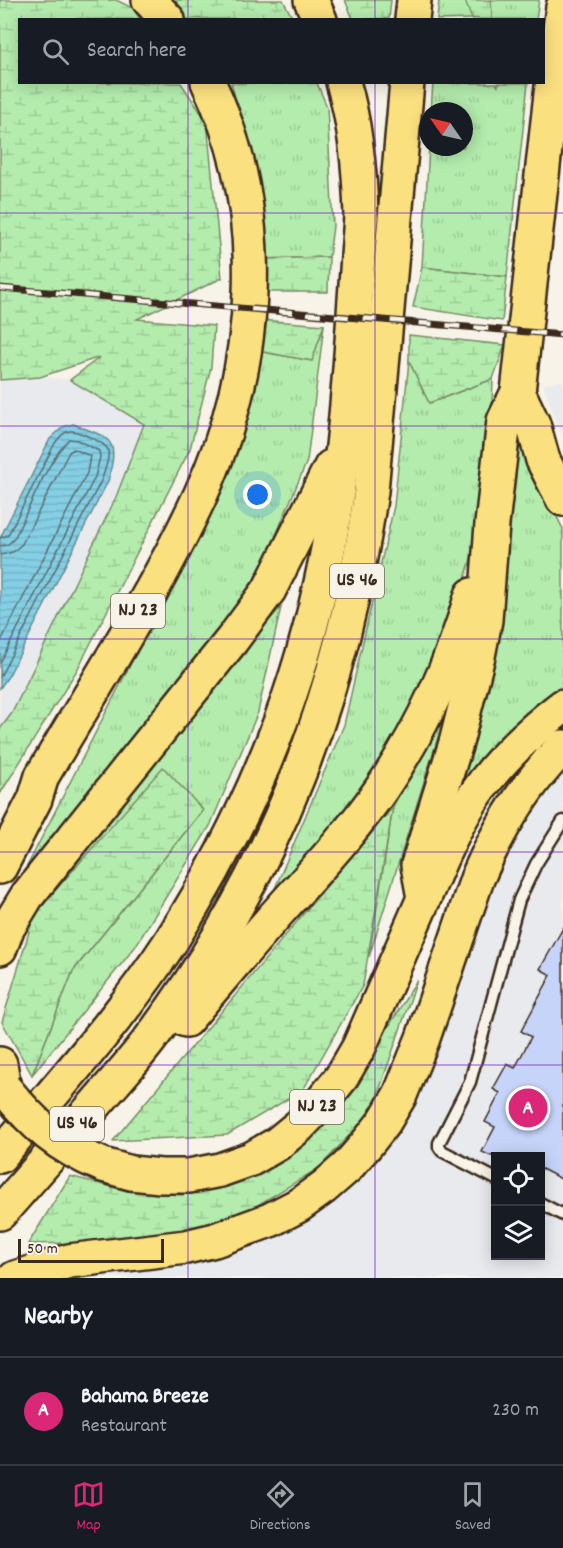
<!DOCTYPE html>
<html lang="en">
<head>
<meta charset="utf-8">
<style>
	body { margin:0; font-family:Dekko,sans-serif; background:#20242c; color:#f1f3f6 }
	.controls { position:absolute; right:18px; bottom:18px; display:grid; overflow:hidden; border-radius:0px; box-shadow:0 3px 15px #0003 }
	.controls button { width:54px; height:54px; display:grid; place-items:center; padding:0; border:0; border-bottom:2px solid #363941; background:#171b24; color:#f1f3f6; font:30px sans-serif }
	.compass { position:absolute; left:419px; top:102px; width:54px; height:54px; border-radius:50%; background:#171b24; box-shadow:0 3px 15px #0003; rotate:304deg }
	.scale { position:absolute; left:18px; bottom:15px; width:146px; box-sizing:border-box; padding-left:6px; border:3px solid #3b2a1e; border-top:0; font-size:16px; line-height:21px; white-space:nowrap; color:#3b2a1e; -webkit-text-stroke:4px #f7f3e8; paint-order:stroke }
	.you { position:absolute; left:258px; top:495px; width:21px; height:21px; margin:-15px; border:4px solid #fff; border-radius:50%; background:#1a73e8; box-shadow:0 0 0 9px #1a73e833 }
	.badge { display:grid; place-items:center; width:39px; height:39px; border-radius:50%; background:#db2777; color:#fff; font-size:20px; font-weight:700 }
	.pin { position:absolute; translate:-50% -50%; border:3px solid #fff; box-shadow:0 2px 6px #0006 }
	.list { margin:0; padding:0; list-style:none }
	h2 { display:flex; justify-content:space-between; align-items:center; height:78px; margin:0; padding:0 24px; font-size:26px }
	h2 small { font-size:20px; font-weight:400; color:#9ea1a6 }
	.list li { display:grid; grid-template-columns:39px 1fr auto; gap:18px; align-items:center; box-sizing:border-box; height:108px; padding:0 24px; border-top:2px solid #363941 }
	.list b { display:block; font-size:22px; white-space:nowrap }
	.list p { margin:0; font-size:20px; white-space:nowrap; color:#9ea1a6 }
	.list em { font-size:20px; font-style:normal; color:#9ea1a6 }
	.icon { flex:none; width:33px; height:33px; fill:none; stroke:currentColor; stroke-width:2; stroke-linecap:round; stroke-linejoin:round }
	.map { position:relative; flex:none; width:563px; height:1278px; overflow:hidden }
	.search { position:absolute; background:#171b24; box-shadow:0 3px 15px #0003; left:18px; right:18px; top:18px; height:66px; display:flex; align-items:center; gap:15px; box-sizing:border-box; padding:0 21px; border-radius:0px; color:#9ea1a6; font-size:22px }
	.sheet { height:186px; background:#171b24 }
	nav { display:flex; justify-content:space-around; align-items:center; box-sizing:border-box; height:84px; border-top:2px solid #363941; background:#171b24; font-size:16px; color:#9ea1a6 }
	nav a { display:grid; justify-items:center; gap:3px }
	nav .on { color:#db2777 }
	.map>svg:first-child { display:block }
	.built { fill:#e8eaed; fill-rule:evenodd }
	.grass { fill:url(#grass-tufts); stroke:#788b66; stroke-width:1.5 }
	.wetland { fill:url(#wetland-marsh); stroke:#788b66; stroke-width:1.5 }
	.water { fill:url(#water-rules); stroke:#678d95; stroke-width:1.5 }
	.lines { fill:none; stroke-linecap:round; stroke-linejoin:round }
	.shore { stroke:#586c6e; stroke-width:1.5 }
	.building { fill:#c6d4fa; stroke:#3b2a1e; stroke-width:1.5 }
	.service-casing { stroke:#3b2a1e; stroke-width:15 }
	.primary-casing { stroke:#3b2a1e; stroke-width:38 }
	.trunk-casing { stroke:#3b2a1e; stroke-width:38 }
	.service { stroke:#f7f3e8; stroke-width:10 }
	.primary { stroke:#fbe080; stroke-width:33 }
	.trunk { stroke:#fbe080; stroke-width:33 }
	.rail-casing { stroke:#3b2a1e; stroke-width:7 }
	.rail { stroke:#f7f3e8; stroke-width:4.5; stroke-dasharray:14; stroke-linecap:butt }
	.trunk-bridge-casing { stroke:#3b2a1e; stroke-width:38; stroke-linecap:butt }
	.trunk-bridge { stroke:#fbe080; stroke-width:33 }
	.grid { fill:none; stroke:#7b2cbf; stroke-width:1.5; stroke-opacity:0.55 }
	.labels { text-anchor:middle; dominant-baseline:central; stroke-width:5; stroke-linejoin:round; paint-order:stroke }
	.shield { fill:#f7f3e8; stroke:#73665b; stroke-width:1.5 }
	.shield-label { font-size:20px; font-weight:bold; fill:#3b2a1e }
</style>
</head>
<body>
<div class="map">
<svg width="563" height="1278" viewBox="0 0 563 1278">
	<defs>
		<pattern id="grass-tufts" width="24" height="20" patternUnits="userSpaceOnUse" patternTransform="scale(1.5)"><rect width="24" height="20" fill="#b4ecae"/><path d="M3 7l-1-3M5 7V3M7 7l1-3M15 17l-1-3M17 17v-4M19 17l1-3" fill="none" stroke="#9ccb95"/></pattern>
		<pattern id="wetland-marsh" width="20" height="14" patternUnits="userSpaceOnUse" patternTransform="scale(1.5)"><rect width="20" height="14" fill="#b4ecae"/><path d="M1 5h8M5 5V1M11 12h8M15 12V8" fill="none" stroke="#9ccb95"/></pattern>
		<pattern id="water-rules" width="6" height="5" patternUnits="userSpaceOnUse" patternTransform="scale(1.5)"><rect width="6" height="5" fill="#84cfe5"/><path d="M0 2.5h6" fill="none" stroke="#73b2c4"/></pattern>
	</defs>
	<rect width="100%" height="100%" fill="#f7f3e8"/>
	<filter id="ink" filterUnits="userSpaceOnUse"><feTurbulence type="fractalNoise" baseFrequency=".0167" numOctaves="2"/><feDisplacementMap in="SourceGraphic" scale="12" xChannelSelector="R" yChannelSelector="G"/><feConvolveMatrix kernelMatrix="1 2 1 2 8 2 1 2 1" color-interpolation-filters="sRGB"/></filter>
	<g filter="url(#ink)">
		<g class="built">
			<polygon points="40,377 70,380 144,424 116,497 12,713 0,729 0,380"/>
			<polygon points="563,381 563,434 560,431 543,384"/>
			<path d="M 563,763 L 563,1278 L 91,1278 L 93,1273 L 192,1261 L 225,1255 L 257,1244 L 273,1236 L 343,1190 L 495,866 ZM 496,1156 L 540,1156 L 540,1256 L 496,1256 Z"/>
		</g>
		<g class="grass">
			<polygon points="439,0 465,0 472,19 437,20"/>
			<polygon points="539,0 536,19 492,19 491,0"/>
			<polygon points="231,83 317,83 327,107 333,226 329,257 263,259 259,191 254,163"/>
			<polygon points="433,83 496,83 498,87 498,83 528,83 507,277 422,267 429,147 464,147 464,111 431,111"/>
			<polygon points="324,325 307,461 256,583 195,663 22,876 205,519 257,351 312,361"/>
			<polygon points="409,361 430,403 493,379 492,407 475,545 440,664 370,783 273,893 344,725 394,506"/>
			<polygon points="519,443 563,529 563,691 530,711 458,785 503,581"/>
			<polygon points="281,607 258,712 210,826 135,947 32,1075 73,971 203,810 34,915 112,803 229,666"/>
			<polygon points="460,667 369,957 393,807"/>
		</g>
		<g class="wetland">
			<polygon points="0,0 116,0 133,8 140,19 20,20 20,82 181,83 207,122 222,278 137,319 214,326 211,367 190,449 77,670 0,794 0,729 12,713 116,497 144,424 70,380 100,357 40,377 0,380"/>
			<polygon points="160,0 283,0 293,19 178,19"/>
			<polygon points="345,0 391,0 389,19 353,19"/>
			<polygon points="465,0 491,0 492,19 472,19"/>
			<polygon points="329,257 328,292 267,292 263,259"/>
			<polygon points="422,267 507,277 502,321 413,307"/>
			<polygon points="260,320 324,325 312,361 258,351"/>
			<polygon points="409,335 505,345 493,379 429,403 409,361"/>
			<polygon points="163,767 203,810 73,971 32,1075 2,1022 34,915"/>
			<polygon points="393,807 363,985 303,1090 227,1135 113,1141"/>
			<polygon points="417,980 372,1111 319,1168 231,1221 118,1242 28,1244 70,1176 127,1191 182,1195 274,1167 347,1095"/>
		</g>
		<path class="water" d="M 73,424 C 113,439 119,439 108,481 L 9,675 L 0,688 L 0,538 L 50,439 L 63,427 Z"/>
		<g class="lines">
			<g class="shore">
				<path d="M 0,538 L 8,535 L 55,443 C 59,438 63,432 70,431 C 77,430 106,443 108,450 C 110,459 104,471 102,479 L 0,677"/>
				<path d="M 0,546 L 7,545 L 14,539 C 29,509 46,463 69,439 L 77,440 L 99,451 L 100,457 L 95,477 L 0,663"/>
				<polyline points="0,555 13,552 22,544 69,452 74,449 90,456 87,473 0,643"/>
			</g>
		</g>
		<polygon class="building" points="563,928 563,1180 540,1168 540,1156 491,1156 482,1152 495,1127 485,1122 500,1093 493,1089 507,1064 515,1068 531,1037 521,1031 551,975 540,969"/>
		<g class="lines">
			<defs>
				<g id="service">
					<polyline points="496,1179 442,1151 439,1147 439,1143 470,1082 519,900 536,864 563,821"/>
					<polyline points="540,1203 563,1215"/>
				</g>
				<g id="primary">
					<polyline points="518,392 533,424 543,460 563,499"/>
					<path d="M 424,898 C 438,864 453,829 473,798 C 497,762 529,732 563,706"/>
				</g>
				<g id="trunk">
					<polyline points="149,0 168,20"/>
					<polyline points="311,0 320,20"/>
					<polyline points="412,20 414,0"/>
					<path d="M 0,867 L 35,799 L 42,776 C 96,684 155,593 200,496 C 260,367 271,212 208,82"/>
					<polyline points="0,948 7,929 27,896 232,640 269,590 331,467"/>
					<path d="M 186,1020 C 217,983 248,946 280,910 C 316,870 352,832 382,788 C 422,729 452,663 472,595"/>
					<polyline points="0,1064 4,1088"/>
					<path d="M 0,1156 C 58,1086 121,1018 171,941 C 241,831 293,711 321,583 C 348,464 351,339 361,217 C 360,171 356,126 343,82"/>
					<polyline points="103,1165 131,1173 161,1176 189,1176 220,1170 251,1159 277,1144 299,1126 320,1104 341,1078 359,1047 424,898 418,865 456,743 478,656 485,620 492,524 504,421 518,392 551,94 563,7"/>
					<path d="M 0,1213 C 31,1178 62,1142 93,1107 C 113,1083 135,1060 154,1034 C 276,870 343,693 371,491 L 407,82"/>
					<path d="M 15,1278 L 69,1261 L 186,1247 L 215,1240 L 270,1220 L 299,1205 L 324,1187 L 347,1167 L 366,1145 L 384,1122 L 400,1095 L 423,1038 L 477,879 C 498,829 525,785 563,747"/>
				</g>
			</defs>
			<use href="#service" class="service-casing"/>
			<use href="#primary" class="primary-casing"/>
			<use href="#trunk" class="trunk-casing"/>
			<use href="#service" class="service"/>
			<use href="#primary" class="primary"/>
			<use href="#trunk" class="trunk"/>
			<defs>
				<polyline id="rail" points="0,288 563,335"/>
			</defs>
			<use href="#rail" class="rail-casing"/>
			<use href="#rail" class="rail"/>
			<defs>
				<path id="trunk-bridge" d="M 4,1088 C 34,1125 58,1147 103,1165"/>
			</defs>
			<use href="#trunk-bridge" class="trunk-bridge-casing"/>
			<use href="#trunk-bridge" class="trunk-bridge"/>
		</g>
	</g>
	<path class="grid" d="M 188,0 L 188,20M 375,0 L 375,20M 188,82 L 188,1278M 375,82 L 375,1278M 0,213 L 563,213M 0,426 L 563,426M 0,639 L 563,639M 0,852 L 563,852M 0,1065 L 563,1065"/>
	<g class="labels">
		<g class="shield">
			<rect x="330" y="564" width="54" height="34" rx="4.5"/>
			<rect x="111" y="594" width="54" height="34" rx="4.5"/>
			<rect x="290" y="1090" width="54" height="34" rx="4.5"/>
			<rect x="50" y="1107" width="54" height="34" rx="4.5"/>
		</g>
		<g class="shield-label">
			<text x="357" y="581">US 46</text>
			<text x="138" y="611">NJ 23</text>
			<text x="317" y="1107">NJ 23</text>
			<text x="77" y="1124">US 46</text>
		</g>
	</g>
</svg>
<div class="controls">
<button><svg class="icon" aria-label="locate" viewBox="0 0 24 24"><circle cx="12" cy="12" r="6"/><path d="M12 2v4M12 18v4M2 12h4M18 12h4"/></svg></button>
<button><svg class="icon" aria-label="layers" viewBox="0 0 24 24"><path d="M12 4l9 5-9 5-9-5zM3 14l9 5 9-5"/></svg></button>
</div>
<svg class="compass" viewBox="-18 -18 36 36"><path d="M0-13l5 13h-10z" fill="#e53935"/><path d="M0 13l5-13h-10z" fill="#9ea1a6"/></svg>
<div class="scale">50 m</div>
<div class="you"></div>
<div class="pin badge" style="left:528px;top:1108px">A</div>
<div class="search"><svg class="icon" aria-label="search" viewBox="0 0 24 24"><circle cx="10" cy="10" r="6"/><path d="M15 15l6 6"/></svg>Search here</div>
</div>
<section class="sheet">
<h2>Nearby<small></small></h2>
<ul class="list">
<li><span class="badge">A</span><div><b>Bahama Breeze</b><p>Restaurant</p></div><em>230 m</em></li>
</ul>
</section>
<nav>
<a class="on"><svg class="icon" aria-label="map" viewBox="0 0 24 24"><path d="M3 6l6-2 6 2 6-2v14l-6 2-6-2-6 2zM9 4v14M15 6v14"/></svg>Map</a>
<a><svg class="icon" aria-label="directions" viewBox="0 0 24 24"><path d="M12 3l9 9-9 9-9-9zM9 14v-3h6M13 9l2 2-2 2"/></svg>Directions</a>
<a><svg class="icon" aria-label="saved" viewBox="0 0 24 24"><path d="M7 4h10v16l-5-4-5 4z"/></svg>Saved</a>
</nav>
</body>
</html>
